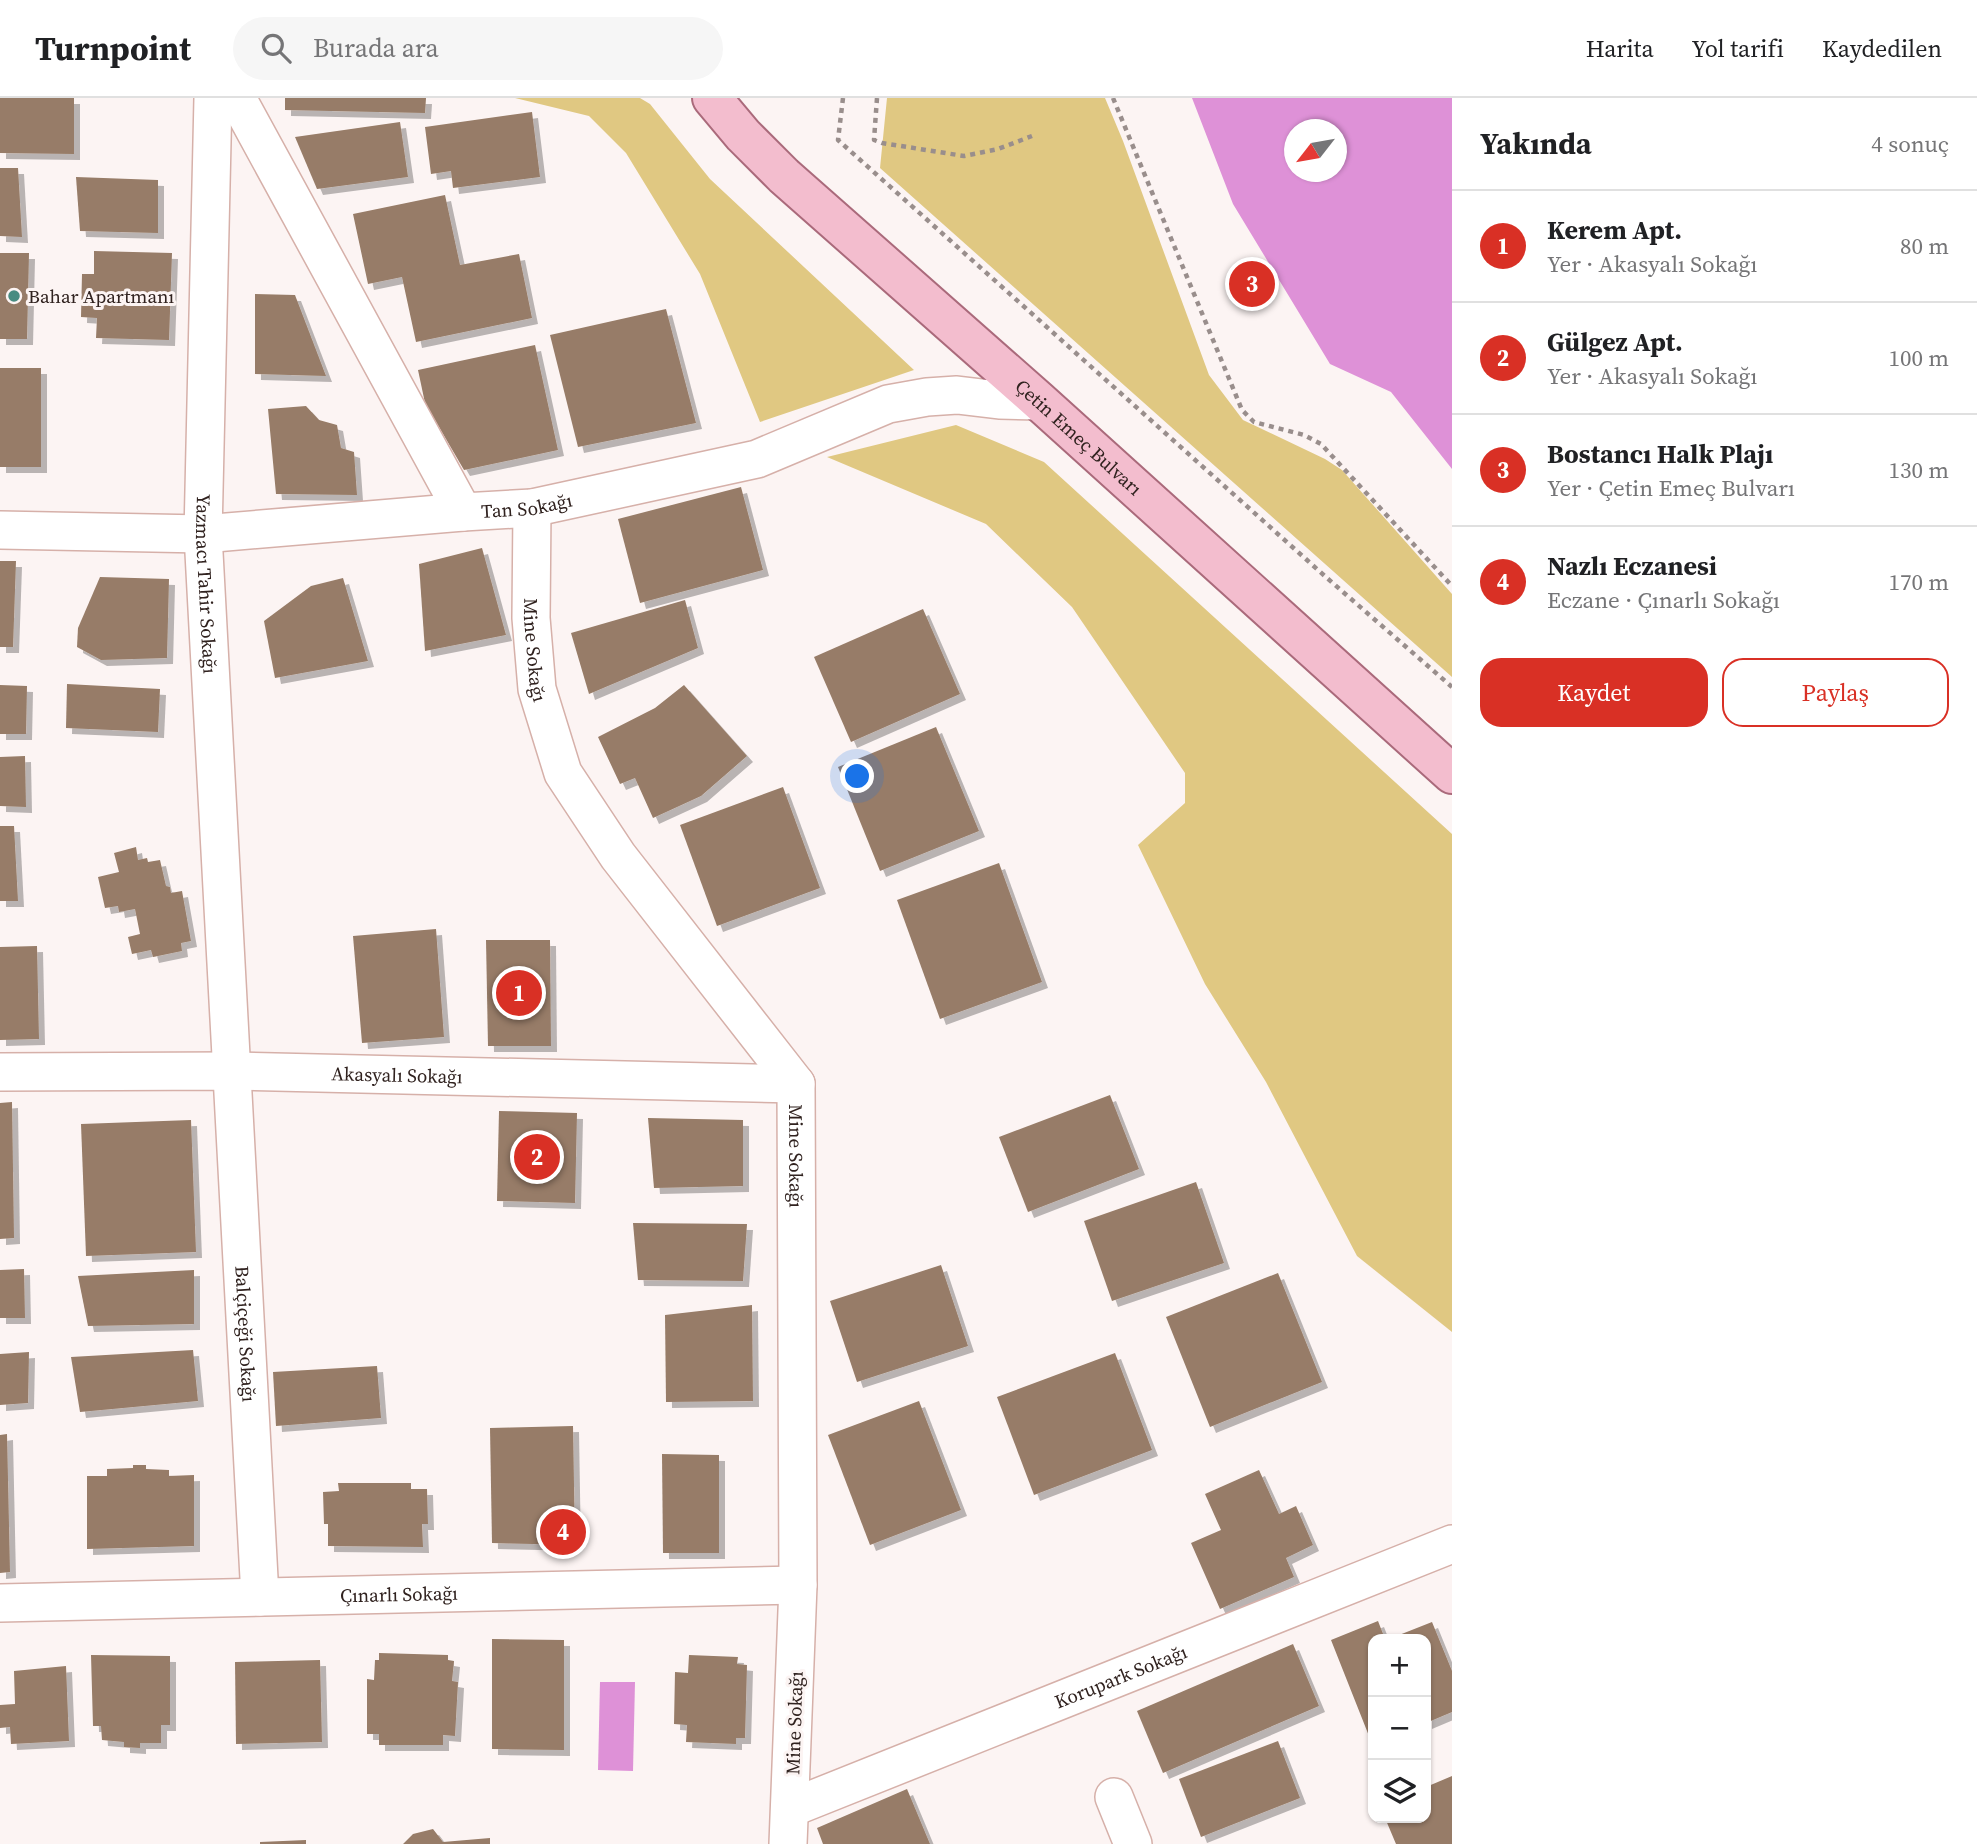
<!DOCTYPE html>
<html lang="tr">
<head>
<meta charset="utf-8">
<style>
	body { margin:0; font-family:"Source Serif 4",serif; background:#f6f6f6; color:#202124 }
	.controls { position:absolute; right:21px; bottom:21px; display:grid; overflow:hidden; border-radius:14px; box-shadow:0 2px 5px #0004 }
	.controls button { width:63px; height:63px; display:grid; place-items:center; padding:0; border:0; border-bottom:2px solid #e0e0e0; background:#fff; color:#202124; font:35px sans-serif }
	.compass { position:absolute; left:1284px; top:21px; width:63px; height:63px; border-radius:50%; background:#fff; box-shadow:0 2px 5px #0004; rotate:239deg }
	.you { position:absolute; left:858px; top:679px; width:24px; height:24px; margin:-18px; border:5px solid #fff; border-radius:50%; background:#1a73e8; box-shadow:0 0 0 10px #1a73e833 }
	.badge { display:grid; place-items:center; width:46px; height:46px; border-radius:50%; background:#d93025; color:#fff; font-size:23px; font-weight:700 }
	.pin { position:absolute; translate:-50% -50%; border:4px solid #fff; box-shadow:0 2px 7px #0006 }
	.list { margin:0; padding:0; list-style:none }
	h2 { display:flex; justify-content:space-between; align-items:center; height:91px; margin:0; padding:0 28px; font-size:30px }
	h2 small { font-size:23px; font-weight:400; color:#757577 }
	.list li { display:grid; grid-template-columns:46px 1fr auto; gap:21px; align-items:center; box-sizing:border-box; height:112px; padding:0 28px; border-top:2px solid #e0e0e0 }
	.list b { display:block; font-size:26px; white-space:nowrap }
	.list p { margin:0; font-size:23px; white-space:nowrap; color:#757577 }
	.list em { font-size:23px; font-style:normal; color:#757577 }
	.actions { display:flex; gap:14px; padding:21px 28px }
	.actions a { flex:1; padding:16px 0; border:2px solid #d93025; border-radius:21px; text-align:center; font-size:24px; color:#d93025 }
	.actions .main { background:#d93025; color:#fff }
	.icon { flex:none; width:38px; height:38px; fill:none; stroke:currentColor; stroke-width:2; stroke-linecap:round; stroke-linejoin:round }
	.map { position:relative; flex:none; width:1452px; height:1746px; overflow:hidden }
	header { display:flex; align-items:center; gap:42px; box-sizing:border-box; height:98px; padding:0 35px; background:#fff; border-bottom:2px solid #e0e0e0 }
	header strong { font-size:33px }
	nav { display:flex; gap:38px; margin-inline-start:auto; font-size:24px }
	.search { width:490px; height:63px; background:#f6f6f6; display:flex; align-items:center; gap:18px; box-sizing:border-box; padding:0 24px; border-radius:38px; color:#757577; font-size:26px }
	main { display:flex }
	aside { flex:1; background:#fff }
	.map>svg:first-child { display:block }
	.green { fill:#e0c882 }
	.water { fill:#de91d7; fill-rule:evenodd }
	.building { fill:#977c67; filter:url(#shadow) }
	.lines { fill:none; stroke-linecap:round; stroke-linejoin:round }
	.street-casing { stroke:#d6b0a9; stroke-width:40 }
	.primary-casing { stroke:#aa6a7b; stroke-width:42 }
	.path { stroke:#998e8c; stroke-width:4.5; stroke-dasharray:5 5; stroke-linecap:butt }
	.street { stroke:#fff; stroke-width:37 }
	.primary { stroke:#f3bdce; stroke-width:38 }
	.poi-dot { fill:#488c81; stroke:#fcf4f3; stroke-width:2.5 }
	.labels { text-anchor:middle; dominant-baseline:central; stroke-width:6; stroke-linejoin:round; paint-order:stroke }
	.poi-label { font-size:19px; fill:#30221f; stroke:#fcf4f3; text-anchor:start }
	.street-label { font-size:19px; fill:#30221f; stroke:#fcf4f3 }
</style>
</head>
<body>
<header>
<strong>Turnpoint</strong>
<div class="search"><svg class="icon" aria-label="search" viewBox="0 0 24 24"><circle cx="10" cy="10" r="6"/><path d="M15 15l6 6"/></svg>Burada ara</div>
<nav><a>Harita</a><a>Yol tarifi</a><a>Kaydedilen</a></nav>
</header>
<main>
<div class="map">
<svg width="1452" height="1746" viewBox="0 0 1452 1746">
	<defs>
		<filter id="shadow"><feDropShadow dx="6" dy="6" stdDeviation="0" flood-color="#0004"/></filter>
	</defs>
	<rect width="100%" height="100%" fill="#fcf4f3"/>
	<g class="green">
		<polygon points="515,0 640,0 650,6 710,81 914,272 760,324 700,176 626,55 589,18"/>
		<polygon points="887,0 1105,0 1123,43 1209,277 1243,322 1325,361 1342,372 1452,496 1452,579 880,70"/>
		<polygon points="956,327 1044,364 1452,736 1452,1234 1357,1158 1266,984 1205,886 1138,747 1185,705 1185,675 1072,509 986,426 827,359"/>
	</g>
	<g class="water">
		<path d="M 1192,0 L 1452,0 L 1452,371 L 1391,294 L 1330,266 L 1233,106 ZM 1294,32 L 1336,32 L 1336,74 L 1294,74 Z"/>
		<polygon points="600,1584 635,1584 633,1673 598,1672"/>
	</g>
	<g class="building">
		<polygon points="0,0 74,0 74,56 0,55"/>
		<polygon points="285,0 426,0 425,15 285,12"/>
		<polygon points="532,14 540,79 453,90 451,73 431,76 425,29"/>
		<polygon points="400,24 408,79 317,91 295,39"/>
		<polygon points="0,70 18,70 22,139 0,138"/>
		<polygon points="76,79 158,82 158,135 80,133"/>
		<polygon points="445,97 460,167 519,156 532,220 416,244 402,179 368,186 353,116"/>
		<polygon points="94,153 172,155 169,242 96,240 97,220 81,219 82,176 94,176"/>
		<polygon points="0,155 29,155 27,241 0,241"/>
		<polygon points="255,196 295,197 326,278 255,276"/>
		<polygon points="666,211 696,325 578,349 550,237"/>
		<polygon points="535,247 558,352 464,372 425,305 418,272"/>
		<rect x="0" y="270" width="41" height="99"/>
		<polygon points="306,308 319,322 337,327 341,350 354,354 357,397 276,396 268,311"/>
		<polygon points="741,389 763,472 640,505 618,421"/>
		<polygon points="482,450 506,537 425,553 419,466"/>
		<polygon points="0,463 16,463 13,549 0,549"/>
		<polygon points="100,479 169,481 167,560 101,562 77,549 78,530"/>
		<polygon points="343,480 368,563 275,580 264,523 311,488"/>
		<polygon points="685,502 698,550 589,596 571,535"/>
		<polygon points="923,511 960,596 851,644 814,559"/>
		<polygon points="67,586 160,591 158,634 66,630"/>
		<polygon points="0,587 27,588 26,636 0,636"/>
		<polygon points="684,587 747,658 701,698 653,720 635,680 620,686 598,639 655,610"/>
		<polygon points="936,629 979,733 880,773 838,669"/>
		<polygon points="25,658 26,709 0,708 0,659"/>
		<polygon points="783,689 820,790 717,828 680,727"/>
		<polygon points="0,728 14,728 18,803 0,803"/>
		<polygon points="136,749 138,762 147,760 148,764 160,762 166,788 170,789 171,795 182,793 191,843 181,845 182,853 153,859 151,852 132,856 128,839 140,836 135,811 119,814 118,808 105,810 98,779 119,774 114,755"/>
		<polygon points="999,765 1042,884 940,921 897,802"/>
		<polygon points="436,831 444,939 362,945 353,838"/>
		<polygon points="486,842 550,842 551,948 488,948"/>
		<polygon points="37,848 39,941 0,942 0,849"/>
		<polygon points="1110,997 1139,1071 1028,1114 999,1039"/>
		<polygon points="12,1004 14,1140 0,1141 0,1005"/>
		<polygon points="499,1013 577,1015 575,1105 497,1103"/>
		<polygon points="648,1020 743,1022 743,1088 654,1090"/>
		<polygon points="191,1022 196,1154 86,1158 81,1026"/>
		<polygon points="1196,1084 1224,1165 1112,1203 1084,1123"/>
		<polygon points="633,1125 747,1126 743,1183 638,1182"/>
		<polygon points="941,1167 968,1248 857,1284 830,1203"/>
		<polygon points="24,1171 25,1220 0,1220 0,1172"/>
		<polygon points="194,1172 194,1226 88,1228 78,1178"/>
		<polygon points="1278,1175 1322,1284 1210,1329 1166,1219"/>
		<polygon points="752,1207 753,1303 666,1304 665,1217"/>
		<polygon points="193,1252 198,1303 80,1314 71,1259"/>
		<polygon points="29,1254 28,1305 0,1307 0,1256"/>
		<polygon points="1115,1255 1152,1352 1034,1397 997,1299"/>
		<polygon points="377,1268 381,1320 276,1328 273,1274"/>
		<polygon points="919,1303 961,1412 870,1447 828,1337"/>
		<polygon points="573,1328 575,1447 492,1445 490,1330"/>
		<polygon points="7,1336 10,1474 0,1475 0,1337"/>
		<polygon points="662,1356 719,1357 719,1455 663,1455"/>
		<polygon points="133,1367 146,1367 146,1371 169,1372 169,1378 194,1377 194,1448 87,1451 87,1378 107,1378 107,1371 133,1370"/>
		<polygon points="1259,1372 1279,1416 1296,1408 1313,1447 1286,1460 1294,1479 1220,1511 1191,1445 1221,1432 1205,1396"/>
		<polygon points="338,1385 411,1385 411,1391 427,1391 428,1426 422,1426 423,1449 328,1448 328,1426 324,1426 323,1394 339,1393"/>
		<polygon points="1378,1523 1385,1541 1373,1541 1373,1636 1369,1638 1331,1542"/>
		<polygon points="1432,1524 1452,1573 1452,1614 1426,1625 1426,1541 1389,1541"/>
		<polygon points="492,1541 564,1542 564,1652 492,1651"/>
		<polygon points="1293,1546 1319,1608 1163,1675 1137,1613"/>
		<polygon points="379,1555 448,1557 448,1562 454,1563 452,1583 458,1584 455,1638 443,1637 443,1647 379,1647 379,1636 367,1636 367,1581 374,1582 375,1562 379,1562"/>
		<polygon points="91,1557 170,1558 170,1627 161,1627 161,1645 140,1645 140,1650 124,1649 124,1644 102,1642 101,1628 93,1628"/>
		<polygon points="689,1557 738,1559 737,1566 747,1567 745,1640 736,1640 736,1646 686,1644 687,1627 674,1626 675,1574 688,1575"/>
		<polygon points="320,1562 322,1644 236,1646 235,1564"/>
		<polygon points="66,1568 69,1643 11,1646 10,1629 0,1630 0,1607 15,1606 14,1573"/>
		<polygon points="1278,1643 1300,1700 1201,1739 1179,1681"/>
		<polygon points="1452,1678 1452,1746 1396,1746 1385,1720 1426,1720 1426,1689"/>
		<polygon points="907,1691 930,1746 823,1746 817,1730"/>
		<polygon points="433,1731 443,1744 490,1740 490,1746 403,1746 413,1736"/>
		<polygon points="306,1742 306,1746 260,1746 260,1744"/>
	</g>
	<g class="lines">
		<defs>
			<g id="street">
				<path id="s1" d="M 213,0 L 203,436 L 260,1499"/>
				<polyline points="237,0 463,414"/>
				<path id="s2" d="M 532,410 L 531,520 L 537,591 L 563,675 L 618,758 L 796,986 L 798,1487 L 788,1746"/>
				<path id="s3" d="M 0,432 L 203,436 L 463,414 L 532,410 L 757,361 L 888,306 L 927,299 L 957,297 L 999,302 L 1039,303"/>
				<path id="s4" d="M 0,974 L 232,973 L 796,986"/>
				<path id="s5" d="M 0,1505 L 798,1487"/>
				<polyline points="1114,1699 1133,1746"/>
				<path id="s6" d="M 791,1710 L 1452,1446"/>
			</g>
			<g id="primary">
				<path id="s7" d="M 712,0 L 743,37 L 784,78 L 1039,303 L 1452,676"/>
			</g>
		</defs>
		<use href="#street" class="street-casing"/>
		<use href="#primary" class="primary-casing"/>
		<g class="path">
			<polyline points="843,0 838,42 1327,480 1452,589"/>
			<polyline points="877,0 874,42 882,45 964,58 998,51 1032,38"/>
			<polyline points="1113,0 1242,312 1254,324 1304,337 1321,346 1452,488"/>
		</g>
		<use href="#street" class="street"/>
		<use href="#primary" class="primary"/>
	</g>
	<circle class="poi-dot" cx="14" cy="198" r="7"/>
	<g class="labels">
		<g class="poi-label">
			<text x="28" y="198">Bahar Apartmanı</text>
		</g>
		<g class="street-label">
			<text stroke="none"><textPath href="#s7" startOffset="500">Çetin Emeç Bulvarı</textPath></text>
			<text stroke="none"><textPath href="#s3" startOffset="528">Tan Sokağı</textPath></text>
			<text stroke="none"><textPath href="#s1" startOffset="486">Yazmacı Tahir Sokağı</textPath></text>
			<text stroke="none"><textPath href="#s2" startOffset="142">Mine Sokağı</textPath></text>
			<text stroke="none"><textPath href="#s4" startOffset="397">Akasyalı Sokağı</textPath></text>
			<text stroke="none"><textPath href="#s2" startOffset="730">Mine Sokağı</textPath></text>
			<text stroke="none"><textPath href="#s1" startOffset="1237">Balçiçeği Sokağı</textPath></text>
			<text stroke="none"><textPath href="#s5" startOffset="399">Çınarlı Sokağı</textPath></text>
			<text stroke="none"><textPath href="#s6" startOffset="355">Korupark Sokağı</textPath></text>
			<text transform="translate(794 1625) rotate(-88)">Mine Sokağı</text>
		</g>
	</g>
</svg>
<div class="controls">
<button>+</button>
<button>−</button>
<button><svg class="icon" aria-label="layers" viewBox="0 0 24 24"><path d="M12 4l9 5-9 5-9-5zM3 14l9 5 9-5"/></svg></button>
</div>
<svg class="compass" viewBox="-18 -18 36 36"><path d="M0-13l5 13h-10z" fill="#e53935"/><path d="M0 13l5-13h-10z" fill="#757577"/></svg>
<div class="you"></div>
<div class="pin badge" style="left:519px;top:895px">1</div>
<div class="pin badge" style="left:537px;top:1059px">2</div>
<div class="pin badge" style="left:1252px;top:186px">3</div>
<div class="pin badge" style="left:563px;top:1434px">4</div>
</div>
<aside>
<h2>Yakında<small>4 sonuç</small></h2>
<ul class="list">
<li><span class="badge">1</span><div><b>Kerem Apt.</b><p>Yer · Akasyalı Sokağı</p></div><em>80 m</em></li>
<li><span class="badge">2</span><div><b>Gülgez Apt.</b><p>Yer · Akasyalı Sokağı</p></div><em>100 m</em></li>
<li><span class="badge">3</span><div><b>Bostancı Halk Plajı</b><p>Yer · Çetin Emeç Bulvarı</p></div><em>130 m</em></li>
<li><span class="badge">4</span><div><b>Nazlı Eczanesi</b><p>Eczane · Çınarlı Sokağı</p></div><em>170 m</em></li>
</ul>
<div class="actions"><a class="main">Kaydet</a><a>Paylaş</a></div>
</aside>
</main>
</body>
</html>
